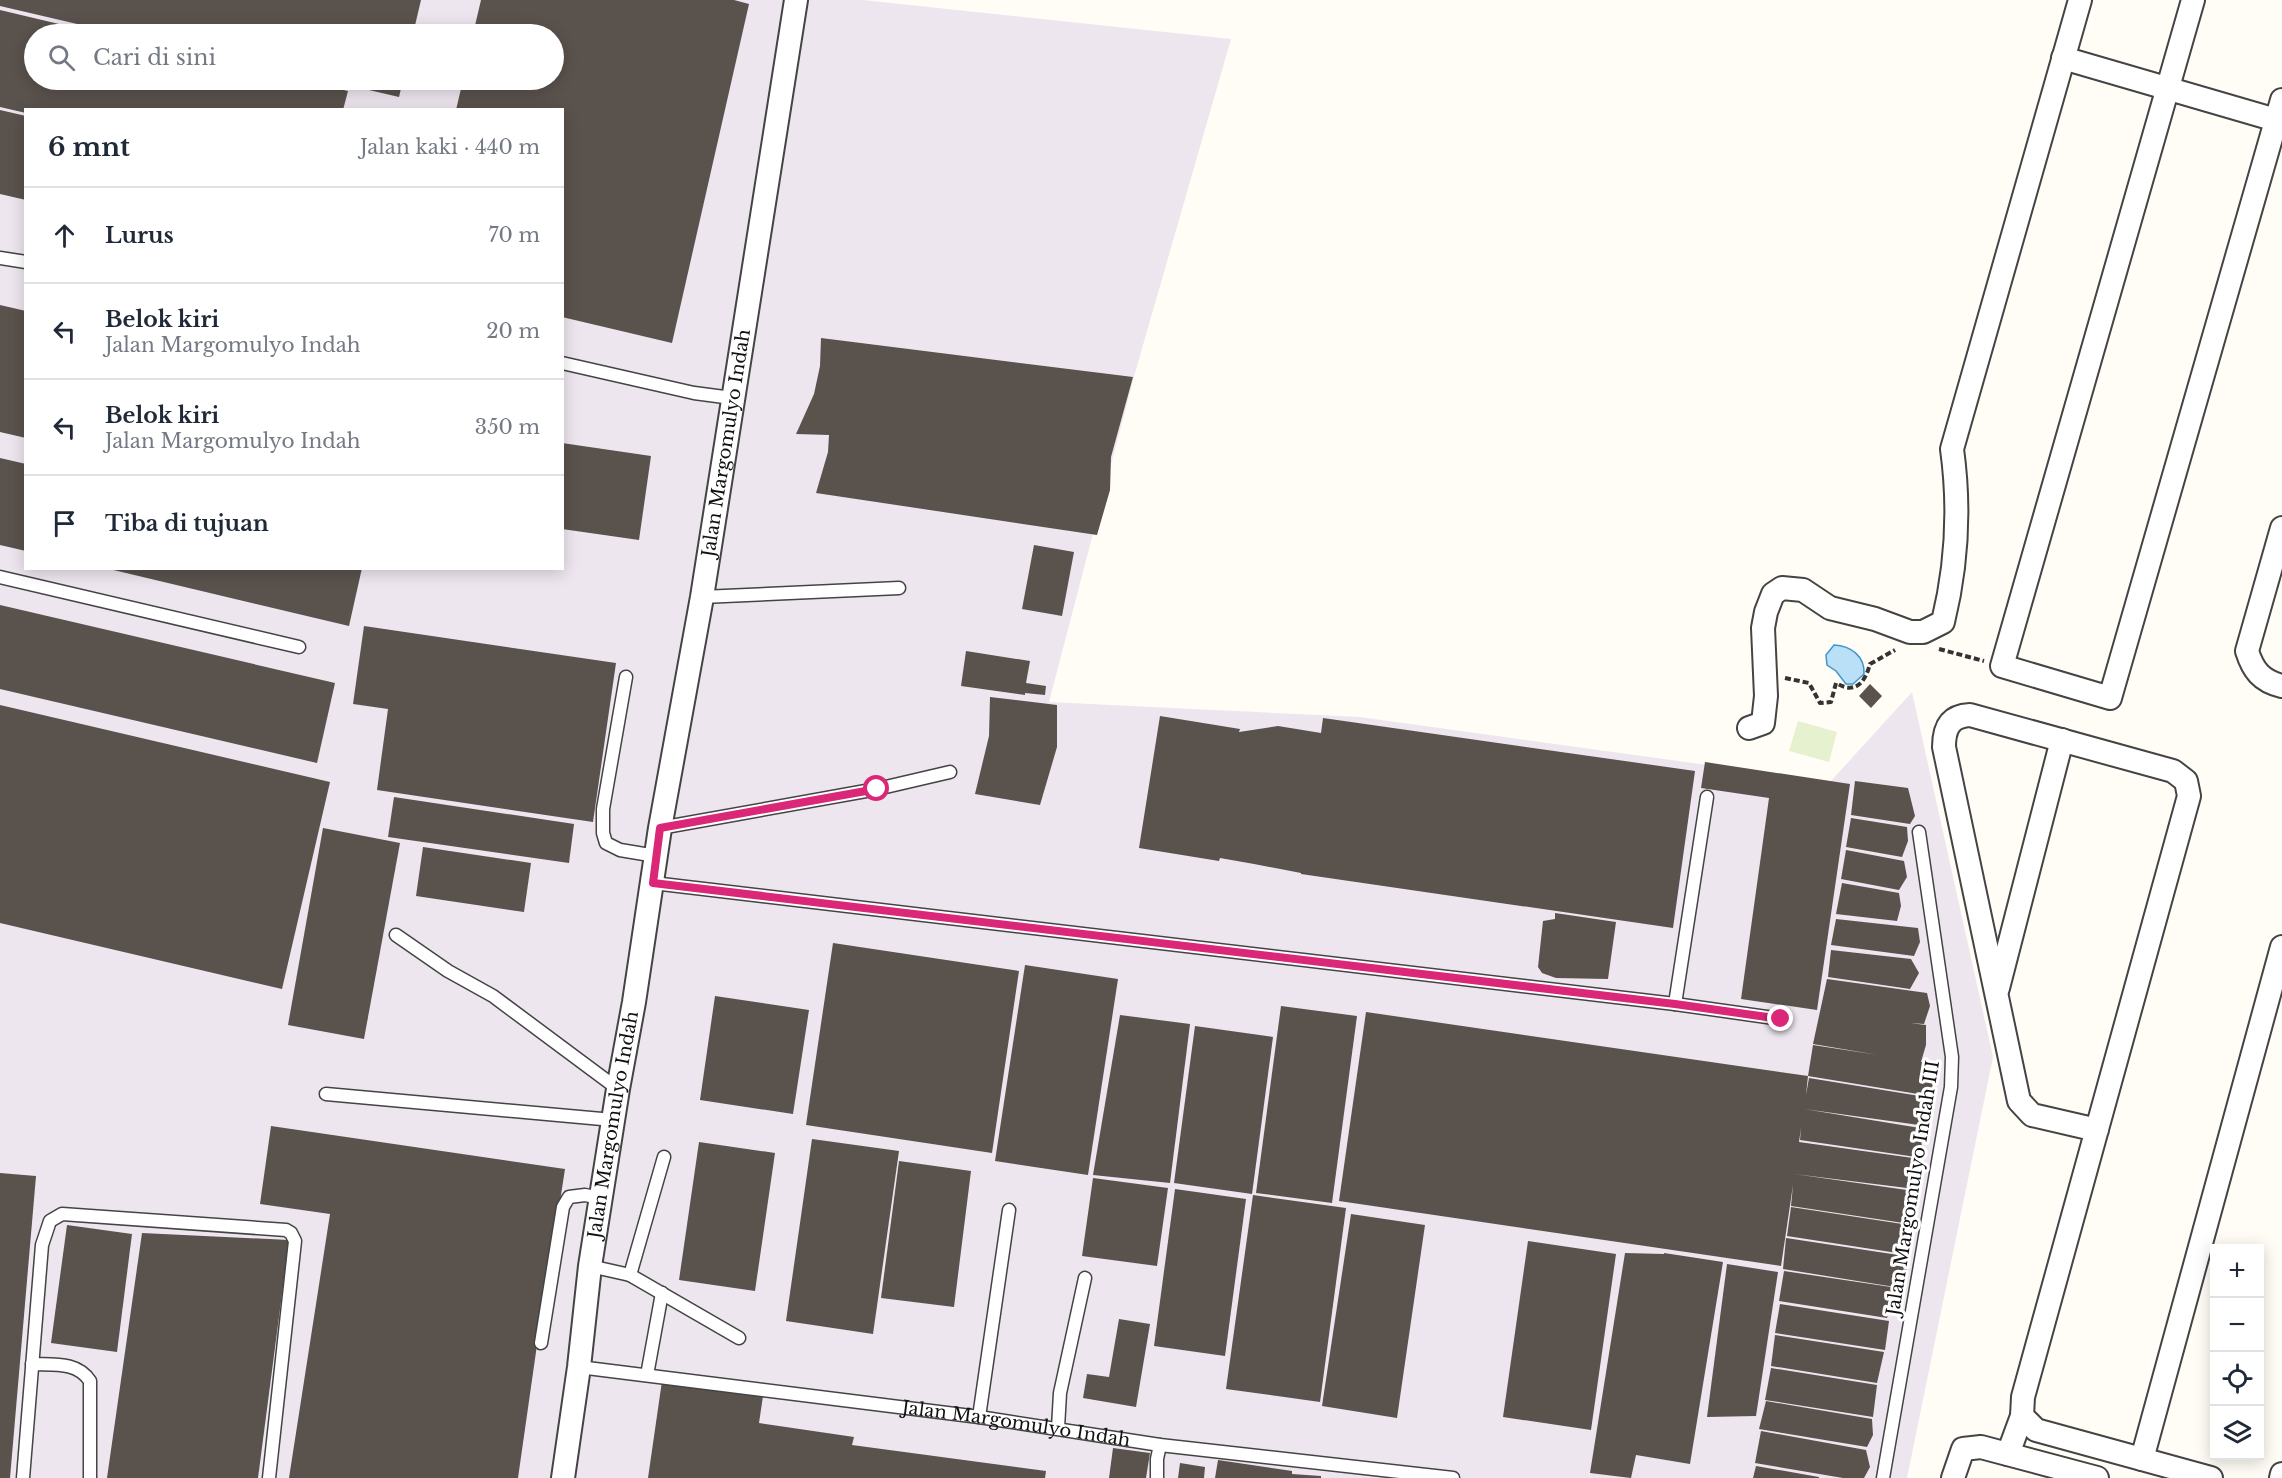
<!DOCTYPE html>
<html lang="id">
<head>
<meta charset="utf-8">
<style>
	body { margin:0; font-family:"Libre Baskerville",serif; background:#f6f6f7; color:#1f2937 }
	.controls { position:absolute; right:18px; bottom:18px; display:grid; overflow:hidden; border-radius:0px; box-shadow:0 3px 15px #0003 }
	.controls button { width:54px; height:54px; display:grid; place-items:center; padding:0; border:0; border-bottom:2px solid #e0e1e3; background:#fff; color:#1f2937; font:30px sans-serif }
	.stop { position:absolute; width:18px; height:18px; margin:-14px; border:4px solid #db2777; border-radius:50%; background:#fff }
	.stop.end { background:#db2777; border-color:#fff; box-shadow:0 2px 6px #0008 }
	.list { margin:0; padding:0; list-style:none }
	h2 { display:flex; justify-content:space-between; align-items:center; height:78px; margin:0; padding:0 24px; font-size:26px }
	h2 small { font-size:20px; font-weight:400; color:#747a83 }
	.list li { display:grid; grid-template-columns:39px 1fr auto; gap:18px; align-items:center; box-sizing:border-box; height:96px; padding:0 24px; border-top:2px solid #e0e1e3 }
	.list b { display:block; font-size:22px; white-space:nowrap }
	.list p { margin:0; font-size:20px; white-space:nowrap; color:#747a83 }
	.list em { font-size:20px; font-style:normal; color:#747a83 }
	.icon { flex:none; width:33px; height:33px; fill:none; stroke:currentColor; stroke-width:2; stroke-linecap:round; stroke-linejoin:round }
	.map { position:relative; flex:none; width:2282px; height:1478px; overflow:hidden }
	.search { position:absolute; background:#fff; box-shadow:0 3px 15px #0003; left:24px; top:24px; width:540px; height:66px; display:flex; align-items:center; gap:15px; box-sizing:border-box; padding:0 21px; border-radius:33px; color:#747a83; font-size:22px }
	.panel { position:absolute; background:#fff; box-shadow:0 3px 15px #0003; left:24px; top:108px; width:540px; height:462px; border-radius:0px }
	.map>svg:first-child { display:block }
	.industrial { fill:#eee6ef; fill-rule:evenodd }
	.pitch { fill:#e6f2cf }
	.water { fill:#b9e0f7; stroke:#3f96cf; stroke-width:1.5 }
	.building { fill:#5a524d }
	.lines { fill:none; stroke-linecap:round; stroke-linejoin:round }
	.service-casing { stroke:#444; stroke-width:15 }
	.minor-casing { stroke:#444; stroke-width:26 }
	.path { stroke:#333; stroke-width:4; stroke-dasharray:6 3; stroke-linecap:butt }
	.service { stroke:#fff; stroke-width:12 }
	.minor { stroke:#fff; stroke-width:22 }
	.route { stroke:#db2777; stroke-width:8 }
	.labels { text-anchor:middle; dominant-baseline:central; stroke-width:6; stroke-linejoin:round; paint-order:stroke }
	.street-label { font-size:18px; fill:#111; stroke:#fff }
</style>
</head>
<body>
<div class="map">
<svg width="2282" height="1478" viewBox="0 0 2282 1478">
	<rect width="100%" height="100%" fill="#fffdf5"/>
	<path class="industrial" d="M 0,0 L 863,0 L 1231,39 L 1135,373 L 1049,702 L 1360,717 L 1830,782 L 1912,692 L 1993,1057 L 1907,1478 L 0,1478 ZM 34,34 L 554,34 L 554,80 L 34,80 ZM 26,110 L 562,110 L 562,568 L 26,568 Z"/>
	<polygon class="pitch" points="1798,721 1837,732 1829,762 1789,751"/>
	<path class="water" d="M 1834,645 C 1851,646 1865,656 1864,674 L 1853,684 L 1846,684 L 1836,671 L 1827,665 L 1826,655 Z"/>
	<g class="building">
		<polygon points="0,0 421,0 413,34 120,34 0,6"/>
		<polygon points="481,0 734,0 749,4 672,343 562,317 562,110 456,110 463,80 554,80 554,34 473,34"/>
		<polygon points="0,10 101,34 34,34 34,80 300,80 348,91 343,110 26,110 26,113 0,107"/>
		<polygon points="326,80 403,80 399,97"/>
		<polygon points="0,110 26,116 26,200 0,194"/>
		<polygon points="0,305 26,311 26,438 0,432"/>
		<polygon points="821,338 1133,377 1111,457 1110,490 1097,535 816,493 828,452 829,435 796,434 814,394 820,366"/>
		<polygon points="562,443 651,456 639,540 562,529"/>
		<polygon points="0,458 26,464 26,551 0,545"/>
		<polygon points="1034,545 1074,552 1062,616 1022,609"/>
		<polygon points="105,568 362,568 349,626"/>
		<polygon points="0,605 335,683 317,763 0,689"/>
		<polygon points="364,626 616,663 593,822 377,790 388,709 353,704"/>
		<polygon points="966,651 1030,661 1026,683 1046,686 1045,695 1025,693 1025,695 961,686"/>
		<polygon points="1870,684 1882,696 1871,708 1859,696"/>
		<polygon points="990,697 1057,705 1057,747 1040,805 975,794 989,736"/>
		<polygon points="0,705 330,782 282,989 0,923"/>
		<polygon points="1160,716 1240,729 1239,732 1278,726 1321,733 1323,718 1695,771 1673,928 1301,874 1301,873 1254,864 1220,858 1219,861 1139,848"/>
		<polygon points="1705,762 1850,784 1817,1010 1741,999 1769,798 1701,788"/>
		<polygon points="1855,781 1908,788 1915,816 1910,824 1851,815"/>
		<polygon points="394,797 574,824 569,863 388,837"/>
		<polygon points="1851,818 1907,827 1908,841 1902,857 1846,847"/>
		<polygon points="323,828 400,843 364,1039 288,1025"/>
		<polygon points="423,847 531,863 524,912 416,896"/>
		<polygon points="1846,850 1904,861 1907,877 1899,890 1841,879"/>
		<polygon points="1842,883 1899,893 1901,906 1897,921 1836,914"/>
		<polygon points="1555,913 1616,922 1608,979 1556,978 1542,973 1538,967 1543,921 1555,919"/>
		<polygon points="1836,919 1918,928 1920,942 1914,956 1831,945"/>
		<polygon points="833,943 1019,971 992,1153 806,1125"/>
		<polygon points="1831,950 1911,959 1919,973 1910,989 1828,977"/>
		<polygon points="1025,965 1118,979 1088,1175 995,1161"/>
		<polygon points="1827,979 1927,993 1930,1006 1924,1024 1910,1023 1926,1025 1926,1045 1921,1062 1933,1064 1934,1080 1930,1096 1808,1076 1813,1045 1878,1055 1813,1044"/>
		<polygon points="715,996 809,1010 793,1114 700,1100"/>
		<polygon points="1281,1006 1357,1016 1332,1203 1256,1193"/>
		<polygon points="1366,1012 1808,1076 1806,1095 1809,1078 1932,1098 1932,1113 1926,1126 1804,1109 1920,1128 1923,1158 1800,1140 1801,1128 1799,1142 1920,1159 1920,1175 1915,1189 1794,1174 1914,1191 1914,1207 1910,1224 1791,1206 1793,1185 1781,1266 1339,1201"/>
		<polygon points="1120,1015 1190,1024 1170,1183 1093,1175"/>
		<polygon points="1195,1026 1273,1037 1252,1194 1174,1183"/>
		<polygon points="271,1126 565,1169 553,1247 551,1247 518,1478 289,1478 330,1214 260,1204"/>
		<polygon points="812,1139 899,1151 873,1334 786,1321"/>
		<polygon points="699,1142 775,1153 755,1291 679,1280"/>
		<polygon points="899,1161 971,1171 954,1307 881,1298"/>
		<polygon points="0,1173 36,1176 10,1478 0,1478"/>
		<polygon points="1093,1178 1168,1188 1157,1266 1082,1256"/>
		<polygon points="1175,1189 1246,1199 1225,1356 1154,1346"/>
		<polygon points="1253,1195 1346,1208 1320,1402 1226,1389"/>
		<polygon points="1791,1207 1909,1225 1910,1239 1904,1254 1787,1236"/>
		<polygon points="1351,1214 1425,1225 1397,1418 1322,1406"/>
		<polygon points="67,1225 132,1234 117,1352 51,1343"/>
		<polygon points="142,1233 289,1240 258,1478 107,1478"/>
		<polygon points="1786,1238 1905,1256 1907,1271 1901,1288 1783,1269"/>
		<polygon points="1528,1241 1616,1254 1591,1430 1503,1417"/>
		<polygon points="1625,1253 1664,1254 1664,1253 1723,1262 1690,1464 1636,1455 1631,1478 1590,1473"/>
		<polygon points="1727,1264 1778,1272 1756,1416 1707,1417"/>
		<polygon points="1784,1271 1891,1287 1892,1303 1887,1318 1779,1301"/>
		<polygon points="1780,1304 1889,1321 1885,1350 1775,1333"/>
		<polygon points="1119,1319 1150,1324 1136,1407 1083,1398 1087,1374 1109,1377"/>
		<polygon points="1775,1335 1884,1352 1877,1383 1771,1366"/>
		<polygon points="1771,1368 1877,1385 1873,1417 1765,1400"/>
		<polygon points="662,1381 763,1396 759,1423 854,1437 852,1445 1046,1471 1045,1478 648,1478"/>
		<polygon points="1766,1401 1872,1419 1873,1435 1867,1447 1759,1429"/>
		<polygon points="1761,1431 1866,1450 1870,1467 1864,1478 1843,1478 1755,1463"/>
		<polygon points="1113,1448 1150,1453 1146,1478 1109,1478"/>
		<polygon points="1218,1460 1292,1471 1292,1474 1321,1476 1321,1478 1215,1478"/>
		<polygon points="1180,1463 1205,1467 1204,1478 1178,1478"/>
		<polygon points="1756,1466 1819,1477 1819,1478 1753,1478"/>
	</g>
	<g class="lines">
		<defs>
			<g id="service">
				<polyline points="0,258 26,262"/>
				<polyline points="562,363 694,393 732,398"/>
				<polyline points="0,577 299,647"/>
				<polyline points="702,597 899,588"/>
				<polyline points="626,677 603,809 603,833 606,843 620,850 656,856"/>
				<polyline points="660,828 877,789 950,772"/>
				<polyline points="653,883 1675,1004 1781,1019"/>
				<polyline points="396,935 448,971 493,996 618,1089"/>
				<polyline points="1675,1004 1707,797"/>
				<polyline points="326,1094 613,1120"/>
				<polyline points="590,1266 630,1275 739,1338"/>
				<polyline points="630,1275 664,1157"/>
				<polyline points="541,1343 563,1207 569,1197 585,1195 601,1198"/>
				<path d="M 32,1364 C 53,1365 77,1361 90,1381 L 90,1478"/>
				<path id="s1" d="M 579,1367 L 979,1417 L 1160,1445 L 1453,1478"/>
				<polyline points="647,1375 662,1293"/>
				<polyline points="979,1417 1009,1210"/>
				<polyline points="1058,1428 1060,1393 1085,1278"/>
				<polyline points="23,1478 42,1245 50,1221 62,1214 286,1230 291,1233 295,1241 269,1478"/>
				<polyline points="1157,1478 1157,1459 1160,1445"/>
				<polyline points="1883,1478 1951,1087 1952,1057 1919,832"/>
			</g>
			<g id="minor">
				<polyline points="2193,0 2002,666 2110,698 2282,100"/>
				<polyline points="2063,58 2276,120"/>
				<path d="M 2282,528 L 2247,651 C 2253,670 2261,681 2282,686"/>
				<path d="M 1749,728 L 1763,723 L 1766,696 L 1763,628 L 1766,612 L 1773,594 L 1782,588 L 1803,590 L 1830,608 L 1875,619 L 1910,632 L 1923,632 L 1943,622 C 1957,565 1960,507 1952,449 L 2080,0"/>
				<polyline points="1998,988 2062,740"/>
				<path d="M 2097,1130 L 2032,1115 L 2019,1101 L 1944,747 C 1944,728 1950,716 1970,715 L 2173,771 L 2186,781 L 2189,796 L 2023,1397 L 2022,1416 L 2036,1430 L 2211,1478"/>
				<polyline points="2008,1454 2022,1416"/>
				<polyline points="2142,1459 2282,947"/>
				<path id="s2" d="M 563,1478 L 579,1367 L 590,1266 L 618,1089 L 634,1002 L 660,828 L 702,597 L 796,0"/>
				<polyline points="1953,1478 1963,1449 1981,1447 2097,1478"/>
				<polyline points="2281,1478 2282,1474"/>
			</g>
		</defs>
		<use href="#service" class="service-casing"/>
		<use href="#minor" class="minor-casing"/>
		<g class="path">
			<polyline points="1939,649 1984,661"/>
			<path d="M 1785,678 L 1809,683 L 1820,703 L 1831,702 L 1836,683 C 1856,695 1865,682 1870,664 L 1895,650"/>
		</g>
		<use href="#service" class="service"/>
		<use href="#minor" class="minor"/>
	</g>
	<g class="lines">
		<polyline class="route" points="877,789 660,828 653,883 1675,1004 1781,1019"/>
	</g>
	<g class="labels">
		<g class="street-label">
			<text stroke="none"><textPath href="#s2" startOffset="1048">Jalan Margomulyo Indah</textPath></text>
			<text stroke="none"><textPath href="#s2" startOffset="357">Jalan Margomulyo Indah</textPath></text>
			<text transform="translate(1913 1188) rotate(-81)">Jalan Margomulyo Indah III</text>
			<text stroke="none"><textPath href="#s1" startOffset="441">Jalan Margomulyo Indah</textPath></text>
		</g>
	</g>
</svg>
<div class="controls">
<button>+</button>
<button>−</button>
<button><svg class="icon" aria-label="locate" viewBox="0 0 24 24"><circle cx="12" cy="12" r="6"/><path d="M12 2v4M12 18v4M2 12h4M18 12h4"/></svg></button>
<button><svg class="icon" aria-label="layers" viewBox="0 0 24 24"><path d="M12 4l9 5-9 5-9-5zM3 14l9 5 9-5"/></svg></button>
</div>
<div class="stop" style="left:877px;top:789px"></div>
<div class="stop end" style="left:1781px;top:1019px"></div>
<div class="search"><svg class="icon" aria-label="search" viewBox="0 0 24 24"><circle cx="10" cy="10" r="6"/><path d="M15 15l6 6"/></svg>Cari di sini</div>
<section class="panel">
<h2>6 mnt<small>Jalan kaki · 440 m</small></h2>
<ul class="list">
<li><svg class="icon" aria-label="ahead" viewBox="0 0 24 24"><path d="M12 20V5M6 11l6-6 6 6"/></svg><div><b>Lurus</b></div><em>70 m</em></li>
<li><svg class="icon" aria-label="left" viewBox="0 0 24 24"><path d="M17 20v-9H6M10 6l-5 5 5 5"/></svg><div><b>Belok kiri</b><p>Jalan Margomulyo Indah</p></div><em>20 m</em></li>
<li><svg class="icon" aria-label="left" viewBox="0 0 24 24"><path d="M17 20v-9H6M10 6l-5 5 5 5"/></svg><div><b>Belok kiri</b><p>Jalan Margomulyo Indah</p></div><em>350 m</em></li>
<li><svg class="icon" aria-label="arrive" viewBox="0 0 24 24"><path d="M6 21V4h12l-3 4 3 4H6"/></svg><div><b>Tiba di tujuan</b></div></li>
</ul>
</section>
</div>
</body>
</html>
